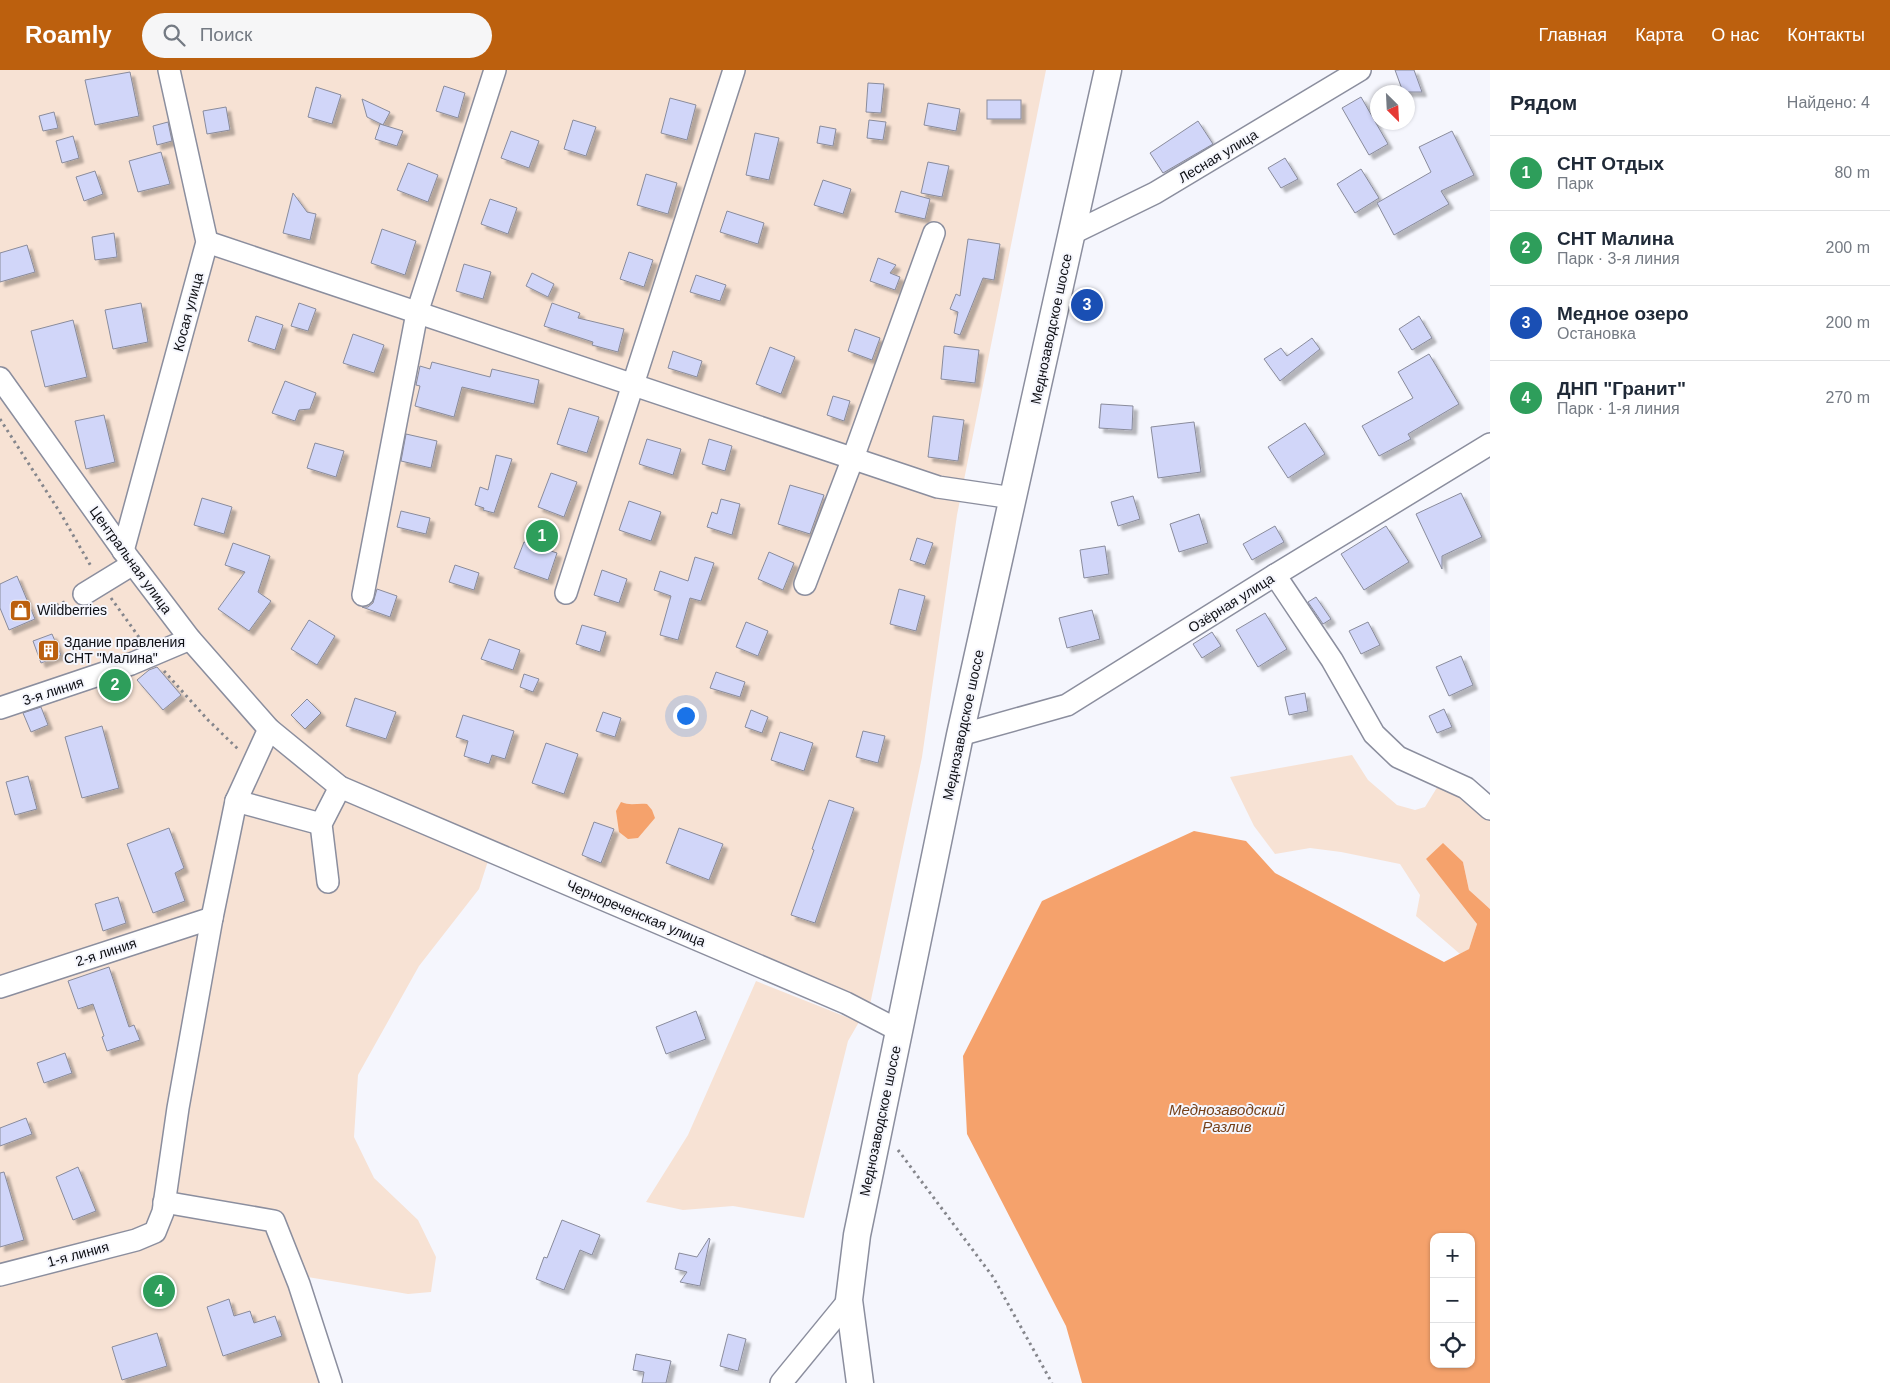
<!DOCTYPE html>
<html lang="ru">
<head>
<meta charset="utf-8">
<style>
	body { margin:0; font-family:Arial,sans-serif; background:#f6f6f7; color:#1f2937 }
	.controls { position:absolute; right:15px; bottom:15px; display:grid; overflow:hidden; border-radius:10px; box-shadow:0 1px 4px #0004 }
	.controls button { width:45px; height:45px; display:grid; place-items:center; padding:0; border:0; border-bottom:1px solid #e0e1e3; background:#fff; color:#1f2937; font:25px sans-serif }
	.compass { position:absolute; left:1370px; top:15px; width:45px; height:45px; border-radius:50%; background:#fff; box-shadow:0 1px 4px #0004; rotate:156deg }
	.you { position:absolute; left:685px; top:645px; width:18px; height:18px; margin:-12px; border:4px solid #fff; border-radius:50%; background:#1a73e8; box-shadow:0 0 0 8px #1a73e833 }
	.badge { display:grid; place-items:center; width:32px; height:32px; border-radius:50%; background:#bc600e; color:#fff; font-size:16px; font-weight:700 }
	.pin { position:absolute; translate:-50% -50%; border:2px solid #fff; box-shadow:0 1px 5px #0006 }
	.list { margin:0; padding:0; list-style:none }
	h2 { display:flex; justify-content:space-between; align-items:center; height:65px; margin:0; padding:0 20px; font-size:21px }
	h2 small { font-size:16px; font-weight:400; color:#747a83 }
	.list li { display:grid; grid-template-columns:32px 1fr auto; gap:15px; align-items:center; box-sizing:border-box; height:75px; padding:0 20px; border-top:1px solid #e0e1e3 }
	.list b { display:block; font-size:19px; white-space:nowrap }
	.list p { margin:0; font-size:16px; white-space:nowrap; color:#747a83 }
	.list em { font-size:16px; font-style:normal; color:#747a83 }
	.icon { flex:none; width:28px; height:28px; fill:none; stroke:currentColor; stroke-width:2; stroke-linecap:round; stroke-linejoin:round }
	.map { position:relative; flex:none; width:1490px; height:1313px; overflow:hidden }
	header { display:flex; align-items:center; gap:30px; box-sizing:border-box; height:70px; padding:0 25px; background:#bc600e; color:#fff }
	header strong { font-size:24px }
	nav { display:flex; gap:28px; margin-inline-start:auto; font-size:18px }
	.search { width:350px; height:45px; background:#f6f6f7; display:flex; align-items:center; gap:12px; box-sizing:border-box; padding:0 18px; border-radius:28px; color:#747a83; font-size:19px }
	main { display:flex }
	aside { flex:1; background:#fff }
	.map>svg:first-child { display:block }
	.green { fill:#f7e2d4 }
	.water { fill:#f5a26c; fill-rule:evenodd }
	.building { fill:#d1d6f9; stroke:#898b9b; filter:url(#shadow) }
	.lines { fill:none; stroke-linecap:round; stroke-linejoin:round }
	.minor-casing { stroke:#8b8e9e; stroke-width:24 }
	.major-casing { stroke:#8b8e9e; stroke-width:29 }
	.path { stroke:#85868c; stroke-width:3; stroke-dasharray:2.5 4; stroke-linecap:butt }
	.minor { stroke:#fff; stroke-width:21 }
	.major { stroke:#fff; stroke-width:26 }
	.labels { text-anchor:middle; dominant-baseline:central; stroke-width:4; stroke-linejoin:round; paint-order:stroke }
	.street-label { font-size:14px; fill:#0e0f14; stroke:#f5f6fd }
	.poi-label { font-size:14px; fill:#0e0f14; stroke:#f5f6fd; text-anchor:start }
	.water-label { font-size:15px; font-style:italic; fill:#76411a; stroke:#f5f6fd }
</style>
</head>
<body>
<header>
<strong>Roamly</strong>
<div class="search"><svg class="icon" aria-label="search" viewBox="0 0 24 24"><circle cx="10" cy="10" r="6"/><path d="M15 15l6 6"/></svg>Поиск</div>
<nav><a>Главная</a><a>Карта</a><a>О нас</a><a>Контакты</a></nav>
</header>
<main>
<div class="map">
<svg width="1490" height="1313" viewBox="0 0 1490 1313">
	<defs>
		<filter id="shadow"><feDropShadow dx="4.5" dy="4.5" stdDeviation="1" flood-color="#0004"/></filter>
	</defs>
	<rect width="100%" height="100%" fill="#f5f6fd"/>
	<g class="green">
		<polygon points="0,0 1046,0 957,445 922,687 868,944 495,783 487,794 479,819 419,896 358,1005 354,1067 374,1108 418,1150 436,1187 431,1222 408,1224 296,1205 331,1313 0,1313"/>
		<polygon points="1352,685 1368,710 1397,735 1415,740 1425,737 1438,716 1490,739 1490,839 1469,820 1463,792 1426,789 1477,854 1469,879 1460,884 1416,846 1420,825 1400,794 1341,782 1310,778 1275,784 1254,756 1230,707"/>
		<polygon points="756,911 859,952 848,971 804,1148 733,1136 683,1140 646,1132 688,1065"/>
	</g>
	<g class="water">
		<path d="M 621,732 C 630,736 637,733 647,734 L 652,740 L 655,748 L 638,768 L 628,769 L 619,762 L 616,741 Z"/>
		<path d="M 1194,761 L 1246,771 L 1275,803 L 1444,892 L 1469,879 L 1477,854 L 1426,789 L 1443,773 L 1463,792 L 1469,820 L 1490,839 L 1490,1313 L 1082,1313 L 1066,1256 L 967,1064 L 963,986 L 1042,831 ZM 1434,1167 L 1471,1167 L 1471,1294 L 1434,1294 Z"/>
	</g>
	<g class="building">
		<polygon points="1395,0 1414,0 1422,22 1403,22"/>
		<polygon points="130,2 139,46 95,55 85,10"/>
		<polygon points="868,13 884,14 881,43 866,42"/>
		<polygon points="444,16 465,23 458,48 436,41"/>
		<polygon points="316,17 341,25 332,54 308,47"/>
		<polygon points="1361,27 1388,74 1369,85 1342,38"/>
		<polygon points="670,28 696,35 687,70 661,63"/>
		<polygon points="362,29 390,42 383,55 367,47"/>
		<rect x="987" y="30" width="34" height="19"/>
		<polygon points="928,33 960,39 956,61 924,55"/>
		<polygon points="226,37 230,60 207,64 203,41"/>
		<polygon points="54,42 58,58 43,61 39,46"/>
		<polygon points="573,50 596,57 586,86 564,79"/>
		<polygon points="869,50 886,52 883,70 867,68"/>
		<polygon points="1198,51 1213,74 1163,103 1150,83"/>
		<polygon points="168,52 172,71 157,75 153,56"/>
		<polygon points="380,54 403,61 397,76 375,69"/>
		<polygon points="820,56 836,59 833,76 817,73"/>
		<polygon points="511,61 539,71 529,98 501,88"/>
		<polygon points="1452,61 1474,105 1441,121 1449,134 1394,165 1377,133 1431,102 1419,77"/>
		<polygon points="755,63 779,68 769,110 746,105"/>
		<polygon points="73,66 79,88 62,93 56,71"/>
		<polygon points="161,82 170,114 138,122 129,91"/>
		<polygon points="1285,88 1298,109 1281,118 1268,98"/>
		<polygon points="928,92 949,96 942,127 921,123"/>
		<polygon points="408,93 438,105 428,132 397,120"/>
		<polygon points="1361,99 1379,128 1355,143 1337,114"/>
		<polygon points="95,101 103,124 84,131 76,107"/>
		<polygon points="646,104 677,113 668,144 637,135"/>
		<polygon points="823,110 851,119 843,144 814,135"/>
		<polygon points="901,121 930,129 925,149 895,142"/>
		<polygon points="293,123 307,142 316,144 310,170 283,163"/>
		<polygon points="490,129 517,138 508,164 481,154"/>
		<polygon points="727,141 764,153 758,174 720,162"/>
		<polygon points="382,159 416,171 405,205 371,193"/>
		<polygon points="114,163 117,187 95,190 92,167"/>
		<polygon points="968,169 1000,174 994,210 983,208 960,265 954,263 958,242 950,239 956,224 960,226"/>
		<polygon points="27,175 35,202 0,212 0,183"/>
		<polygon points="629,182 653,190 644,217 620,209"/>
		<polygon points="878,188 896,195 890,203 900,207 895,220 870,211"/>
		<polygon points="464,194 491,202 483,229 456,221"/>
		<polygon points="532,203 554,214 548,227 526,216"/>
		<polygon points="696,205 726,215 720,231 690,222"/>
		<polygon points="141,233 148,272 113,279 105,240"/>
		<polygon points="299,233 316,239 308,261 291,256"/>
		<polygon points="552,233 580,243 578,248 624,259 618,282 592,275 593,272 544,256"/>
		<polygon points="256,246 283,255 275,280 248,271"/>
		<polygon points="1419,246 1432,268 1412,280 1399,259"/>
		<polygon points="73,250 87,307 45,317 31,261"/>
		<polygon points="855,259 880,268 872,290 848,281"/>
		<polygon points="353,264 384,275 374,303 343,293"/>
		<polygon points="1312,268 1320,279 1280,311 1264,289 1281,278 1287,286"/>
		<polygon points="944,276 979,280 975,313 941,309"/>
		<polygon points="770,277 795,287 781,324 756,314"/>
		<polygon points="673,281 702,291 697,307 668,298"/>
		<polygon points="1429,284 1459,334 1408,364 1411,369 1379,386 1362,356 1413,328 1398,302"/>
		<polygon points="432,292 490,307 492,299 539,310 534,334 462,317 454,347 415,336 420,316 416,315 420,296 430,299"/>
		<polygon points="285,311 316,323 310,339 299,340 295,351 272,343"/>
		<polygon points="833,326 850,331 844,351 827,345"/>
		<polygon points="1101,334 1133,336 1132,360 1099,358"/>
		<polygon points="569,338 599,347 587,383 557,374"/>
		<polygon points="104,345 115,392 86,399 75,351"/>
		<polygon points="933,346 964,350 958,391 928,387"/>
		<polygon points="1194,352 1201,402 1158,408 1151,357"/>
		<polygon points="1305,353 1325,384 1288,408 1268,377"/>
		<polygon points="406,364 437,371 431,398 401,391"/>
		<polygon points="647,369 681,379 673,405 639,394"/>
		<polygon points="709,369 732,376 725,401 702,394"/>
		<polygon points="315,373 344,381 336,407 307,398"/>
		<polygon points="496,385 512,389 494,443 483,440 484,438 475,435 480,417 488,420"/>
		<polygon points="551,403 577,412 564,447 538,437"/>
		<polygon points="790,415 824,425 810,464 778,454"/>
		<polygon points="1461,423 1482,467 1442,486 1442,499 1416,444"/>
		<polygon points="1133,426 1140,449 1118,456 1111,432"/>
		<polygon points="202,428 232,437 224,464 194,455"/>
		<polygon points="721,429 740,434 732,465 707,457 712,442 717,444"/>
		<polygon points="629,431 661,442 651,471 619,460"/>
		<polygon points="401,441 430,448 426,464 397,457"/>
		<polygon points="1199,444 1208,473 1179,482 1170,454"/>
		<polygon points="1275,456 1284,472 1252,490 1243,474"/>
		<polygon points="1386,456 1409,492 1364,520 1341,484"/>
		<polygon points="917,468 933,473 925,495 910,490"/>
		<polygon points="524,472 557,483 548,510 514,498"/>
		<polygon points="233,473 270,486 258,522 271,531 249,561 218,539 245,502 225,495"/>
		<polygon points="1105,476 1109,504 1084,508 1080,480"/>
		<polygon points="769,482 794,493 783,520 758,509"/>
		<polygon points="695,487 714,493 701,531 690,528 678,570 660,565 671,526 654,520 660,501 688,511"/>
		<polygon points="455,495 479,503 474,520 449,512"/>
		<polygon points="602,500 627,509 619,533 594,525"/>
		<polygon points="17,506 35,549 9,560 0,538 0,514"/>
		<polygon points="377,519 397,526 390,547 362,537 368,537 373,533"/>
		<polygon points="899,519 925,526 916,561 890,554"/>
		<polygon points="1316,527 1331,549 1323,554 1308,532"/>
		<polygon points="1092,540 1100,569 1067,578 1059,548"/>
		<polygon points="1265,543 1287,579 1258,597 1236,560"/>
		<polygon points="309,550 335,566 317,595 291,579"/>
		<polygon points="746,552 768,561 758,586 736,577"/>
		<polygon points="1368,552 1380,575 1361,584 1349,561"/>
		<polygon points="582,555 606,562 600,582 576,574"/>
		<polygon points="1212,562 1221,576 1202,588 1193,574"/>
		<polygon points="52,564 61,585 41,593 33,571"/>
		<polygon points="489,569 520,580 513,600 481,589"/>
		<polygon points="1461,586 1473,615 1449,626 1436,597"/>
		<polygon points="157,597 181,625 163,640 137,610 149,600"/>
		<polygon points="716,602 745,612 740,627 710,618"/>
		<polygon points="524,604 539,609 533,622 520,617"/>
		<polygon points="1305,623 1308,641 1289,645 1285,627"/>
		<polygon points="355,628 396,642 386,669 346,656"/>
		<polygon points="307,629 321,643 305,659 291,645"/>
		<polygon points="41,637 48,655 31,662 23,643"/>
		<polygon points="1444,639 1452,657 1437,663 1429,646"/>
		<polygon points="751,640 768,647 762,663 745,657"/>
		<polygon points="603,642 621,648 615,667 596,661"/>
		<polygon points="463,645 514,661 505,689 492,685 489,694 464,686 468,671 456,667"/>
		<polygon points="102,656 119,718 82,728 65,667"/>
		<polygon points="863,661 885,666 878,693 856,687"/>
		<polygon points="780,662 813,673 804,701 771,690"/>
		<polygon points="546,673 578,684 564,724 532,713"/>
		<polygon points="28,706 37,739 15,745 6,712"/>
		<polygon points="829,730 854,738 815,853 791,845 814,780 812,779"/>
		<polygon points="594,752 614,759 601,793 582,785"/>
		<polygon points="169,758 184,798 175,803 185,831 153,843 127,774"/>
		<polygon points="679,758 723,774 709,810 666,793"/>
		<polygon points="118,827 126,853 103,861 95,834"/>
		<polygon points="109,897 129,957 134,955 140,970 107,981 102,967 104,966 93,934 78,939 68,911"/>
		<polygon points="696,941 706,969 666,984 656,957"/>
		<polygon points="65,983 72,1003 44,1013 37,993"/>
		<polygon points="26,1048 32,1064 0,1076 0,1058"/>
		<polygon points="78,1097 96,1141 73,1150 56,1107"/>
		<polygon points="4,1102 24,1170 0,1177 0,1103"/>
		<polygon points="562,1150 600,1165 592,1185 580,1180 564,1220 536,1209 544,1187 547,1188"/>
		<polygon points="709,1168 710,1169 700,1216 680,1212 687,1202 675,1199 679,1183 697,1187"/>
		<polygon points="229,1229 234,1246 250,1241 254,1253 275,1246 282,1266 223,1286 207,1237"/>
		<polygon points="157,1263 167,1296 122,1310 112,1277"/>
		<polygon points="728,1264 746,1269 738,1301 720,1296"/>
		<polygon points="636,1284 671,1291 666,1313 642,1313 644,1302 633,1300"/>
	</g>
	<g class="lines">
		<defs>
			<g id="minor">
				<polyline points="1071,164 1155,123 1360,0"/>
				<polyline points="207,172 938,417 1013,428"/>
				<polyline points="0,308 127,486 190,569 269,659 340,717 846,933 898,960"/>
				<polyline points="123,481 207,172 169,0"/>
				<polyline points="1275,505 1332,590 1374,664 1398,687 1466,718 1490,739"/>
				<polyline points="805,514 853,388 934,163"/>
				<polyline points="566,523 734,0"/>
				<polyline points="84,524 133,494"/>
				<polyline points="363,525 417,243 495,0"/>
				<polyline points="0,638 131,594 190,569"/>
				<polyline points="960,665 1067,635 1275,505 1490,374"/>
				<polyline points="236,731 321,754"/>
				<polyline points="328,812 321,754 340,717"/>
				<polyline points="0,917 212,848"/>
				<polyline points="164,1132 274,1151 299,1214 331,1313"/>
				<polyline points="0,1205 136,1170 155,1162 163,1142 178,1038 212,848 236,731 269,659"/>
				<polyline points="781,1313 849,1230"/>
			</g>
			<polyline id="major" points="860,1313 849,1230 857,1165 960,665 1108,0"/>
		</defs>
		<use href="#minor" class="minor-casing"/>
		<use href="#major" class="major-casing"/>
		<g class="path">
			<polyline points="0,349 61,444 92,498"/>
			<polyline points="111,528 141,570"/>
			<polyline points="38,542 67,531"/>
			<polyline points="164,601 208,650 239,680"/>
			<polyline points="898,1080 993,1207 1052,1313"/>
		</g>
		<use href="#minor" class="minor"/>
		<use href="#major" class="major"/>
	</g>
	<defs>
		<symbol id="shop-square" viewBox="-11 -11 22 22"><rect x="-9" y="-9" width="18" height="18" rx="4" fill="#bc600e" stroke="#f5f6fd"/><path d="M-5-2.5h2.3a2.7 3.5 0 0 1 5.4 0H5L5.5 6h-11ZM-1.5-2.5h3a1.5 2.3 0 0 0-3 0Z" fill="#fff"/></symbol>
		<symbol id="building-square" viewBox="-11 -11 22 22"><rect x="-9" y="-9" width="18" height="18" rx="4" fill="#bc600e" stroke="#f5f6fd"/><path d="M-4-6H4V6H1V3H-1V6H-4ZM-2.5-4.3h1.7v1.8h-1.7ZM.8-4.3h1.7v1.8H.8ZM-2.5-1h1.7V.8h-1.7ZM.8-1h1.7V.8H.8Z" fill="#fff"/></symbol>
	</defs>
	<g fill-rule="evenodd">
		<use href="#shop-square" x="8" y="528" width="25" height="25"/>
		<use href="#building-square" x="36" y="568" width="25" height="25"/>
	</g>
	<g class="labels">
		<g class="street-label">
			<text transform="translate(1218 86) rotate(-31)">Лесная улица</text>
			<text transform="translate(188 242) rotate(-75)">Косая улица</text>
			<text transform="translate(1051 259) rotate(-78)">Меднозаводское шоссе</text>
			<text transform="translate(131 490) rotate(54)">Центральная улица</text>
			<text transform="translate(1231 533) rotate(-32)">Озёрная улица</text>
			<text transform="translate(53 621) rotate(-18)">3-я линия</text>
			<text transform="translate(963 655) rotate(-78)">Меднозаводское шоссе</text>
			<text transform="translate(636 843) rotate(23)">Чернореченская улица</text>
			<text transform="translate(106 882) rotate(-18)">2-я линия</text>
			<text transform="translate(880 1051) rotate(-78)">Меднозаводское шоссе</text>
			<text transform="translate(78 1184) rotate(-15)">1-я линия</text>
		</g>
		<g class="poi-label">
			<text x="37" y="540">Wildberries</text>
			<text x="64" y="572">Здание правления<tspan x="64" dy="16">СНТ "Малина"</tspan></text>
		</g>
		<g class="water-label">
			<text x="1227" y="1039">Меднозаводский<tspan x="1227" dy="17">Разлив</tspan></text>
		</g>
	</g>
</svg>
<div class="controls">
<button>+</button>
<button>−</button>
<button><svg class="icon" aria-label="locate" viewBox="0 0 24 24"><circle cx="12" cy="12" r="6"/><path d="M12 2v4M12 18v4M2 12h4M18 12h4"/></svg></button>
</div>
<svg class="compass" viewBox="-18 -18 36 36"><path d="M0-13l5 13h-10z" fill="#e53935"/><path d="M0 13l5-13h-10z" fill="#747a83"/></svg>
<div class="you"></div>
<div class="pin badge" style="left:542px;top:466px;background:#2e9e5b">1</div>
<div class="pin badge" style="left:115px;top:615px;background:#2e9e5b">2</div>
<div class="pin badge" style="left:1087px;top:235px;background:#1a4fb4">3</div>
<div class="pin badge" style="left:159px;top:1221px;background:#2e9e5b">4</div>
</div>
<aside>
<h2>Рядом<small>Найдено: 4</small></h2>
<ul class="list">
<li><span class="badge" style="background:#2e9e5b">1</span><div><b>СНТ Отдых</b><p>Парк</p></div><em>80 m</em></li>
<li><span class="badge" style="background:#2e9e5b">2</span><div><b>СНТ Малина</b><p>Парк · 3-я линия</p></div><em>200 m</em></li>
<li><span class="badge" style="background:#1a4fb4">3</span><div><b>Медное озеро</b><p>Остановка</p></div><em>200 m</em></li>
<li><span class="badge" style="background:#2e9e5b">4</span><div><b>ДНП &quot;Гранит&quot;</b><p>Парк · 1-я линия</p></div><em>270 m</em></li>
</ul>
</aside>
</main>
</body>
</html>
